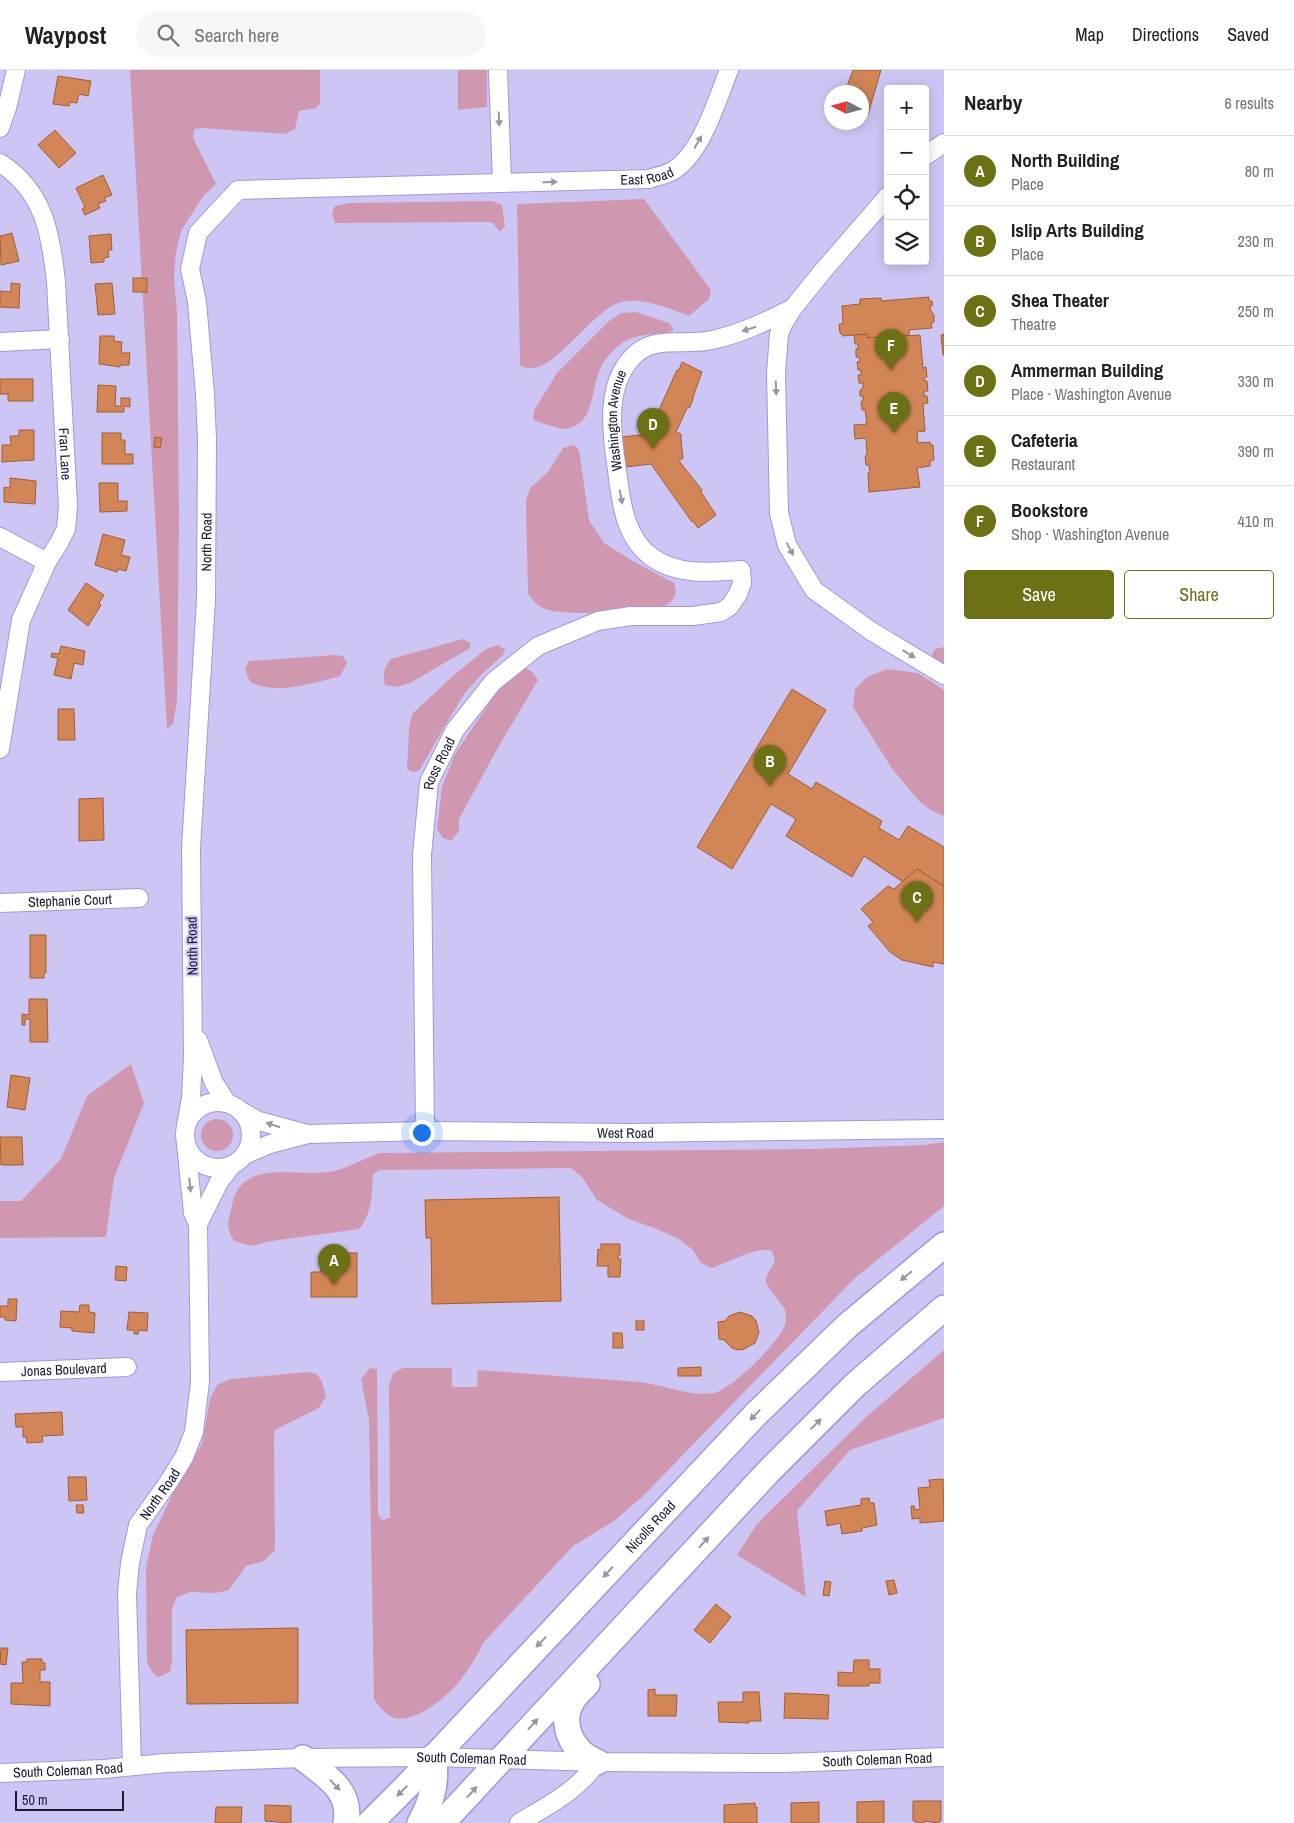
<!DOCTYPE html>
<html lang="en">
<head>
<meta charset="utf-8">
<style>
	body { margin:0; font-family:"Archivo Narrow",sans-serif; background:#f6f6f6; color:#222 }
	.controls { position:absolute; right:15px; top:15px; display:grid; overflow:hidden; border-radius:5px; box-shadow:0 2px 12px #0003 }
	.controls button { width:45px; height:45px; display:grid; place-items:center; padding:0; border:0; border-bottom:1px solid #e0e0e0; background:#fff; color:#222; font:25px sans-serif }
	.compass { position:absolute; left:824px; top:15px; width:45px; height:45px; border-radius:50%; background:#fff; box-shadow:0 2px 12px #0003; rotate:276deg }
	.scale { position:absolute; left:15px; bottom:12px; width:109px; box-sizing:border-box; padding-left:5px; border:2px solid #1d1733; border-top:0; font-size:14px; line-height:18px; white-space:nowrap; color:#1d1733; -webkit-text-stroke:4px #cdc6f4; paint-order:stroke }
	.you { position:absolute; left:421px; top:1062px; width:18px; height:18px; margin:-12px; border:4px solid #fff; border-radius:50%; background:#1a73e8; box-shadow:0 0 0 8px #1a73e833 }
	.badge { display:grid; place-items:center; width:32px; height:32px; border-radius:50%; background:#6d7116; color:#fff; font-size:16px; font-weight:700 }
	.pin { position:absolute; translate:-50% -41px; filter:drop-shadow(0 1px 2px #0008) }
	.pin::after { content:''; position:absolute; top:26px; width:18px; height:15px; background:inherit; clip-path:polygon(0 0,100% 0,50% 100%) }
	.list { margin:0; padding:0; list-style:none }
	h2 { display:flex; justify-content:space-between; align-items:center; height:65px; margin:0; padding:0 20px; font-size:21px }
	h2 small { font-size:16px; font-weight:400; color:#767676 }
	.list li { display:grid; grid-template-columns:32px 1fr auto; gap:15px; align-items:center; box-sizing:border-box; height:70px; padding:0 20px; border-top:1px solid #e0e0e0 }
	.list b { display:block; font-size:19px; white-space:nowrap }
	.list p { margin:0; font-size:16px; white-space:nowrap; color:#767676 }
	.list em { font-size:16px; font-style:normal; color:#767676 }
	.actions { display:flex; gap:10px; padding:15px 20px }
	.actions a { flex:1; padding:11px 0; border:1px solid #6d7116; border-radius:5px; text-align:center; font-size:18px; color:#6d7116 }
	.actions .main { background:#6d7116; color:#fff }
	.icon { flex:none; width:28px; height:28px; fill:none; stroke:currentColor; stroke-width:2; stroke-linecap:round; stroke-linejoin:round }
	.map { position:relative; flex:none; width:944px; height:1753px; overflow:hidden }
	header { display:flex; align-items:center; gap:30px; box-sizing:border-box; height:70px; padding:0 25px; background:#fff; border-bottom:1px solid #e0e0e0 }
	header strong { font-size:24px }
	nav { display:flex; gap:28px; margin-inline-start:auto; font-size:18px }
	.search { width:350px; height:45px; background:#f6f6f6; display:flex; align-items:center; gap:12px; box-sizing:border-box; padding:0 18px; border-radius:28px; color:#767676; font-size:19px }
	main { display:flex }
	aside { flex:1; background:#fff }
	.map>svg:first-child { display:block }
	.green { fill:#d098b0 }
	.building { fill:#d28556; stroke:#a15d31 }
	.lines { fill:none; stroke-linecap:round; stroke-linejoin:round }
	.minor-casing { stroke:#a396df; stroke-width:20 }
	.highway-casing { stroke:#a396df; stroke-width:28 }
	.minor { stroke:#fff; stroke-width:18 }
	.highway { stroke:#fff; stroke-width:25 }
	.oneway { fill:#9997a3 }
	.labels { text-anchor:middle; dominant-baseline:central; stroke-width:4; stroke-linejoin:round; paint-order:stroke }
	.street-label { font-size:14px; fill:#1d1733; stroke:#cdc6f4 }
</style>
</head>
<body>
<header>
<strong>Waypost</strong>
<div class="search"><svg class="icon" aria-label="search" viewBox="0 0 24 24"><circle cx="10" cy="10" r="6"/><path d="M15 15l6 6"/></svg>Search here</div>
<nav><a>Map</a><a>Directions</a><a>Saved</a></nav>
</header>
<main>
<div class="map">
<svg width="944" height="1753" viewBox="0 0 944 1753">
	<rect width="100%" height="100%" fill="#cdc6f4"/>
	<g class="green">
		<polygon points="130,0 320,0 320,34 316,38 299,41 295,59 285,64 202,58 195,59 193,66 195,72 216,114 204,125 181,161 176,182 174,206 177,244 179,449 177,630 173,654 167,659"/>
		<polygon points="458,0 487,0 487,37 458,40"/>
		<path d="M 644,129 L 711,220 L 709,229 L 689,246 C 669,239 643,227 622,232 C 591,238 549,315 520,295 L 517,134 Z"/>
		<polygon points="492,131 502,135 505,156 500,162 493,153 487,152 335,153 332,143 335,136 350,133"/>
		<path d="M 636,242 L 669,253 L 674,259 L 670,262 C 654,265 637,263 622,273 C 613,280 605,288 600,299 C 590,322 595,357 563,359 C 560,359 539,352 533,350 L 534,340 L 557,303 L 609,251 L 621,243 Z"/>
		<path d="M 574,375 L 579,380 L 589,450 L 604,473 L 631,490 L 674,513 C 678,526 675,529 664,536 C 638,539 559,550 539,536 C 535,533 532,528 528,524 L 526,431 L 530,418 L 548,402 L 563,378 Z"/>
		<path d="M 463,569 L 470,573 L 470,578 L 410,613 L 396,617 L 385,615 C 382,603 384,598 391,589 Z"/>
		<polygon points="498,575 505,579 503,585 483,603 465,623 446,654 419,701 412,702 407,699 409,659 412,644 454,605 486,579"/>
		<polygon points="944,577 944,597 930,589 935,579"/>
		<path d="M 335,585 L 343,586 L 347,593 L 340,606 C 312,613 277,626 250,612 L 245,599 L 249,591 Z"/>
		<polygon points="526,598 532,602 538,610 496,681 459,749 459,761 451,771 443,768 437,759 442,717 455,684 494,626 512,606"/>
		<polygon points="887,599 918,603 944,620 944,746 932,741 920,732 893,700 853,637 855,619 867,607"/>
		<polygon points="131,994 144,1033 114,1108 106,1167 0,1168 0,1131 21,1131 61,1089 87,1026"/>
		<circle cx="217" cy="1065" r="16"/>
		<path d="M 944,1072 L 944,1136 L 855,1208 L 643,1426 L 614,1451 L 573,1476 L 484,1572 C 477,1586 469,1599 459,1612 C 447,1627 410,1658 390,1646 C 383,1642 378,1635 374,1629 L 369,1350 L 361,1309 L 370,1298 L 377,1299 L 378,1444 L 382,1450 L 390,1448 L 389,1315 L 393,1303 L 403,1298 L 452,1298 L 452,1317 L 477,1317 L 478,1300 L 640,1312 C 664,1315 690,1327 714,1323 C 732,1319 779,1272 785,1255 C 786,1252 786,1243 785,1240 C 784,1237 780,1233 778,1230 C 764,1211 761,1213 775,1192 L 772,1181 C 756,1176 728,1193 712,1198 L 701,1193 L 693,1180 L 679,1169 L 657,1159 L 629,1149 L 597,1130 L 582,1107 L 571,1098 L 380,1100 L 373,1104 C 372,1124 372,1144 359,1159 L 272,1171 L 251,1176 L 234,1171 C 225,1154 228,1154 232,1135 C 242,1086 299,1109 334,1101 C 347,1098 366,1088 380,1083 L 814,1079 L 923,1075 Z"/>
		<polygon points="944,1280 944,1348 850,1380 797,1441 806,1527 737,1485 757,1454 865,1348"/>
		<polygon points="307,1302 317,1304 322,1312 326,1326 319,1338 275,1360 274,1368 275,1480 264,1491 246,1496 229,1520 216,1523 190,1522 177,1527 172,1538 172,1590 170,1602 158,1607 152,1602 147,1592 146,1498 153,1465 174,1421 202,1374 210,1329 217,1315 231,1309"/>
	</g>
	<g class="building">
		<polygon points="853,0 881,0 868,44 862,42 862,22 845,22"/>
		<polygon points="58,6 91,11 88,26 79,24 77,33 70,32 69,36 53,34"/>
		<polygon points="55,60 76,83 59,98 38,75"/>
		<polygon points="103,105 112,125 104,128 106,131 98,134 100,138 85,145 82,139 85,137 76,118"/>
		<polygon points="12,163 19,191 1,195 0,166"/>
		<polygon points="111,164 112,180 108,180 109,187 104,188 104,192 91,193 89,166"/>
		<rect x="133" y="208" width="14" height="14"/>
		<polygon points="11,213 20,214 19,238 0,237 0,221 11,222"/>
		<polygon points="112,213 115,244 98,245 95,214"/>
		<polygon points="929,227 929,231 932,231 933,235 930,236 931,241 934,245 934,252 931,253 932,258 909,260 909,265 867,268 867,264 843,266 840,263 839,254 843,254 842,236 860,234 860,229 881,228 881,231"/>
		<polygon points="867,264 867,268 920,265 923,298 926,297 927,307 924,308 924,311 927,311 928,321 924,321 924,326 927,326 928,333 923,334 925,361 917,362 918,373 930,372 930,375 933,375 934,390 930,391 930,396 917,398 920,417 869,422 868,403 870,403 869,395 866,395 865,386 867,384 866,368 855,369 854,355 867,354 865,340 862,340 861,332 863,330 863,326 860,326 860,320 863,318 863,313 859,313 858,305 861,305 861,300 858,300 857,292 860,291 859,287 856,287 856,279 858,279 858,274 855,274 854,265"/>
		<polygon points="944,264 944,285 943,285 941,265"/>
		<polygon points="100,266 114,266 114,271 122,272 121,283 130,283 129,295 120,295 120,297 99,294"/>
		<polygon points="682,292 702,302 693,327 693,329 690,337 687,338 676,362 681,364 681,370 683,388 679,391 702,420 701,422 716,445 698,458 693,451 692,452 651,394 625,397 622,367 648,364 677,300 679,300"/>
		<polygon points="0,309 33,309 33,331 8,331 8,324 0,324"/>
		<polygon points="98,315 116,316 115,336 121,336 121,328 130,328 130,337 124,336 124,342 97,342"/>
		<polygon points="19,360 34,360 34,390 2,392 2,375 11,375 10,366 19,366"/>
		<polygon points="102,363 121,363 121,370 125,370 125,384 133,384 133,394 102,394"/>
		<polygon points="155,367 162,368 160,378 154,377"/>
		<polygon points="10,408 36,411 35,434 4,432 4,417 10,418"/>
		<polygon points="99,413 118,413 118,431 127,431 127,441 100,442"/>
		<polygon points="103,464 125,470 121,485 130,487 126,501 118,499 117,502 95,495"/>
		<polygon points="86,513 104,525 99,533 101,535 88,556 68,540"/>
		<polygon points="61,576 85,581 83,595 74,593 71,609 54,605 58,588 51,587 52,583 59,584"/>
		<polygon points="792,619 826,640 788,704 812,719 816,712 882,751 879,758 899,770 908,756 944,777 944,816 917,799 903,812 864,786 852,807 786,766 796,749 771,734 732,799 697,777"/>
		<polygon points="58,639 74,639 75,670 58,670"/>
		<polygon points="103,728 104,770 79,771 79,729"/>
		<polygon points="917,799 944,816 944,894 933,892 933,897 902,890 890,882 868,856 873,852 861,839 888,816 894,819"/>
		<polygon points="30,865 46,865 46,903 44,903 44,908 30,908"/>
		<polygon points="29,929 47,929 48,972 30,972 30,949 25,949 25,955 22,955 22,944 29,945"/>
		<polygon points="11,1005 30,1008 25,1040 7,1037"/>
		<polygon points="0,1067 22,1067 23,1095 1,1095"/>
		<polygon points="559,1127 561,1231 432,1234 431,1168 426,1168 425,1130"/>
		<polygon points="601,1174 620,1174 620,1185 618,1185 618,1189 621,1189 620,1207 608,1207 608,1196 597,1196 598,1179 601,1180"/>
		<polygon points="321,1183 357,1183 357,1227 311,1227 311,1202 321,1202"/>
		<polygon points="116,1196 127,1197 126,1211 115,1210"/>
		<polygon points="8,1229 17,1229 16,1251 5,1250 5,1247 0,1247 0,1236 8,1236"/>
		<polygon points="80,1235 89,1235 89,1242 95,1243 94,1263 72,1261 72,1258 60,1257 61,1241 79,1242"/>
		<polygon points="129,1242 148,1243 147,1261 139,1260 138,1264 134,1264 134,1260 127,1260"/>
		<polygon points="740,1242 752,1246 756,1251 759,1262 755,1273 744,1279 738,1280 732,1278 724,1270 719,1269 718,1252 725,1251 729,1246"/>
		<rect x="636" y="1251" width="8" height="9"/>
		<polygon points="613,1263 622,1263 623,1278 613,1278"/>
		<polygon points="701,1297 701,1306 678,1306 678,1298"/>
		<polygon points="62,1342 63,1365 42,1366 43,1372 27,1373 26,1367 23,1367 23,1357 16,1357 15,1344"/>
		<polygon points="68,1407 86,1407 87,1430 69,1431"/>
		<polygon points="943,1409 944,1451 920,1453 920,1448 912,1449 911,1436 914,1436 915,1440 920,1439 918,1418 930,1417 929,1410"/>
		<polygon points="869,1428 870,1433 874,1433 877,1455 862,1458 862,1461 842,1464 840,1453 827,1456 825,1441 861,1435 861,1429"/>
		<polygon points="76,1435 83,1435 84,1443 77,1443"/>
		<polygon points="894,1510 897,1523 889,1525 886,1511"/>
		<polygon points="825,1511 831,1512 829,1526 823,1525"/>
		<polygon points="716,1534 731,1547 710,1573 694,1560"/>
		<polygon points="298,1558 298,1633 187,1634 186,1560"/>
		<polygon points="1,1578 8,1578 6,1595 0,1594"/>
		<polygon points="27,1589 42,1589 42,1593 45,1593 45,1600 40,1600 40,1612 50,1612 50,1636 11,1634 11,1613 23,1613 22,1592 27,1592"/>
		<polygon points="854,1590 869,1590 869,1599 880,1599 880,1613 869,1613 869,1616 838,1616 838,1602 853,1603"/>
		<polygon points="655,1619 655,1625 677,1625 676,1646 648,1646 648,1620"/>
		<polygon points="743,1622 759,1622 761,1651 749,1651 749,1653 719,1652 718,1632 743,1632"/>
		<polygon points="785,1623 829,1625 828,1649 784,1648"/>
		<polygon points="884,1731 884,1753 857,1753 857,1732"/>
		<polygon points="913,1731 941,1731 941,1751 939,1751 939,1753 924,1751 924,1753 916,1753 916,1751 913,1751"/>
		<polygon points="819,1732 819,1753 791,1753 791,1733"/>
		<polygon points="755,1733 755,1737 757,1737 757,1753 724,1753 724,1735"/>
		<polygon points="265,1735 291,1736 291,1753 265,1751"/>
		<polygon points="216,1737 242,1737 241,1753 215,1753"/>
	</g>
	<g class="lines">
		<defs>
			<g id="minor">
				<polyline points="498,0 502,113"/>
				<polyline points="0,58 7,38 16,0"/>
				<polyline points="925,86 944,73"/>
				<path id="s1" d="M 0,93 C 44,121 51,164 56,212 L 68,436 L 66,459 L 59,473 L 47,492 L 21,550 L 0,679"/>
				<polyline points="888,126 822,202 793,238 783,254 779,264 776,303 779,443 787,475 814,520 871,561 944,605"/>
				<polyline points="0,272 60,269"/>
				<polyline points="0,467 47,492"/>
				<path id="s2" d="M 0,833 L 139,828"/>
				<polyline points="198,970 214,1013 227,1033"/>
				<circle cx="218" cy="1065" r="33"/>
				<polyline points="241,1041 259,1051 307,1064"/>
				<path id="s3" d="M 186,1056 L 191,1028 L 193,987 L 191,778 L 206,530 L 207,369 L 205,324 L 197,232 L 190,199 L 198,163 L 238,120 L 649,109 C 657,106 667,105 674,100 C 702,82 717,30 729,0"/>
				<path id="s4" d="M 425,1061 L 422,785 L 429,712 L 455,660 L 493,612 L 538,576 L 598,551 L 631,546 L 693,546 L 721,542 L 730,536 L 738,524 L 742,513 L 741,500 C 711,502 679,506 653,488 C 624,468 621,431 617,400 C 611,361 604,310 638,282 C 659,266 688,276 712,270 C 741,264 767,251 793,238"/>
				<path id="s5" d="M 244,1085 L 270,1074 L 308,1064 L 425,1061 L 630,1063 L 944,1059"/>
				<polyline points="198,1154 219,1112 232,1095"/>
				<path id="s6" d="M 0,1302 L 127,1297"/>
				<path id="s7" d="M 132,1696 L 127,1523 L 130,1493 L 138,1455 L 170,1410 L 184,1387 L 194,1362 L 200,1312 L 198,1154 L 193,1143 L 186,1074"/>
				<path id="s8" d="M 0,1703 L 104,1699 L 165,1693 L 303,1688 L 433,1687 L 597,1692 L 784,1693 L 944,1687"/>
				<path d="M 519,1753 C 548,1735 578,1721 597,1692"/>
			</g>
			<g id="highway">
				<path d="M 587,1614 C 581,1620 574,1626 571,1633 C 562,1649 568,1669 580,1681 C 584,1686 591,1689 597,1692"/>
				<path d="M 303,1688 C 326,1706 352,1720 346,1753"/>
				<path id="s9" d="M 370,1753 L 406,1717 L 755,1345 L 847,1256 L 944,1175"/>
				<path d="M 420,1753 C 432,1732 438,1711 433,1687"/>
				<polyline points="442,1753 769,1401 855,1315 944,1238"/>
			</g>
		</defs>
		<use href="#minor" class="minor-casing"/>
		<use href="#highway" class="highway-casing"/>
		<use href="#minor" class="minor"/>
		<use href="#highway" class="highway"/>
	</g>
	<defs><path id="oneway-solid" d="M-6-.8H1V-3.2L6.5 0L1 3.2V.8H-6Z" transform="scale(1.25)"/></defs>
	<g class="oneway">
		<use href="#oneway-solid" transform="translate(499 49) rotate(88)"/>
		<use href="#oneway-solid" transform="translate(698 72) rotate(-61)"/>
		<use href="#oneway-solid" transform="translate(550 112) rotate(-1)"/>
		<use href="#oneway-solid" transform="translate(749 259) rotate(162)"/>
		<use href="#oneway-solid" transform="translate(776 318) rotate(88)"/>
		<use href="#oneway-solid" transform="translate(621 427) rotate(79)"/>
		<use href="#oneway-solid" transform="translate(790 479) rotate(62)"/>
		<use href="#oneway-solid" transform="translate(909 584) rotate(31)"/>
		<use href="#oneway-solid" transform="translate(273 1055) rotate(-163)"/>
		<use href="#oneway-solid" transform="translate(190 1115) rotate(84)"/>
		<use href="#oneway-solid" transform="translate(906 1206) rotate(141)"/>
		<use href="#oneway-solid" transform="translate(755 1345) rotate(134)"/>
		<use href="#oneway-solid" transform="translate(816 1354) rotate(-45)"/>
		<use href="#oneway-solid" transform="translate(704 1472) rotate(-48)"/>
		<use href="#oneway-solid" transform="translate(608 1502) rotate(133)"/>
		<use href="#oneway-solid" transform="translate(541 1572) rotate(134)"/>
		<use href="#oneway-solid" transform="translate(533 1654) rotate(-48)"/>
		<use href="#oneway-solid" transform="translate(335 1715) rotate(46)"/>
		<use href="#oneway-solid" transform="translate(402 1721) rotate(135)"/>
		<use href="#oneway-solid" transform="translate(472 1722) rotate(-47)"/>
	</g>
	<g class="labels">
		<g class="street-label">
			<text stroke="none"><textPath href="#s3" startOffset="1364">East Road</textPath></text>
			<text stroke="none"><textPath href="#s4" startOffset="1004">Washington Avenue</textPath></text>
			<text stroke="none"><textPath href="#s1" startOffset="309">Fran Lane</textPath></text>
			<text stroke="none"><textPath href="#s3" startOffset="585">North Road</textPath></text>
			<text stroke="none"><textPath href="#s4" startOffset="370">Ross Road</textPath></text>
			<text stroke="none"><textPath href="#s2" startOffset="70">Stephanie Court</textPath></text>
			<text transform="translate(192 876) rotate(-91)">North Road</text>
			<text stroke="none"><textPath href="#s5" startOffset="385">West Road</textPath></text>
			<text stroke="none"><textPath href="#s6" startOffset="64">Jonas Boulevard</textPath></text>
			<text stroke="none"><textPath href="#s7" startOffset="280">North Road</textPath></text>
			<text stroke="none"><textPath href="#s9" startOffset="408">Nicolls Road</textPath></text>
			<text stroke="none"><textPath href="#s8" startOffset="472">South Coleman Road</textPath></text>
			<text stroke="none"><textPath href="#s8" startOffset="878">South Coleman Road</textPath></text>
			<text stroke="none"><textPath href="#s8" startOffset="68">South Coleman Road</textPath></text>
		</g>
	</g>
</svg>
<div class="controls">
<button>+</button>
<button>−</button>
<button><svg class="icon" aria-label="locate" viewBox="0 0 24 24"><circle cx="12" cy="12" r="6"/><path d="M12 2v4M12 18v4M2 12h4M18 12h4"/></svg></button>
<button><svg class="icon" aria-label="layers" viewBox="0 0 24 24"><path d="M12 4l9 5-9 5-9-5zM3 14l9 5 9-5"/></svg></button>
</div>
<svg class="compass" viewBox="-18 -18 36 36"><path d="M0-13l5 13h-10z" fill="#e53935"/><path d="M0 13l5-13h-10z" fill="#767676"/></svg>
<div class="scale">50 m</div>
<div class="you"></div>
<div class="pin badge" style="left:334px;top:1215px">A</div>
<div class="pin badge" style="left:770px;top:716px">B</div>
<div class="pin badge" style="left:917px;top:852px">C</div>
<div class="pin badge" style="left:653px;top:379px">D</div>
<div class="pin badge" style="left:894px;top:363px">E</div>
<div class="pin badge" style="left:891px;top:300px">F</div>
</div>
<aside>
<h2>Nearby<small>6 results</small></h2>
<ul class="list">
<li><span class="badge">A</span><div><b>North Building</b><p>Place</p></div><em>80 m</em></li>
<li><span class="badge">B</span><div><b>Islip Arts Building</b><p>Place</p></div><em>230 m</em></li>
<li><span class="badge">C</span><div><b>Shea Theater</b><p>Theatre</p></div><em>250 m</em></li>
<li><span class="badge">D</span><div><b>Ammerman Building</b><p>Place · Washington Avenue</p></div><em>330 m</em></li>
<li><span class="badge">E</span><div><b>Cafeteria</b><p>Restaurant</p></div><em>390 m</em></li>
<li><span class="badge">F</span><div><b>Bookstore</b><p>Shop · Washington Avenue</p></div><em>410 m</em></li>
</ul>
<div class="actions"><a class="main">Save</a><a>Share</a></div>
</aside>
</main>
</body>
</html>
